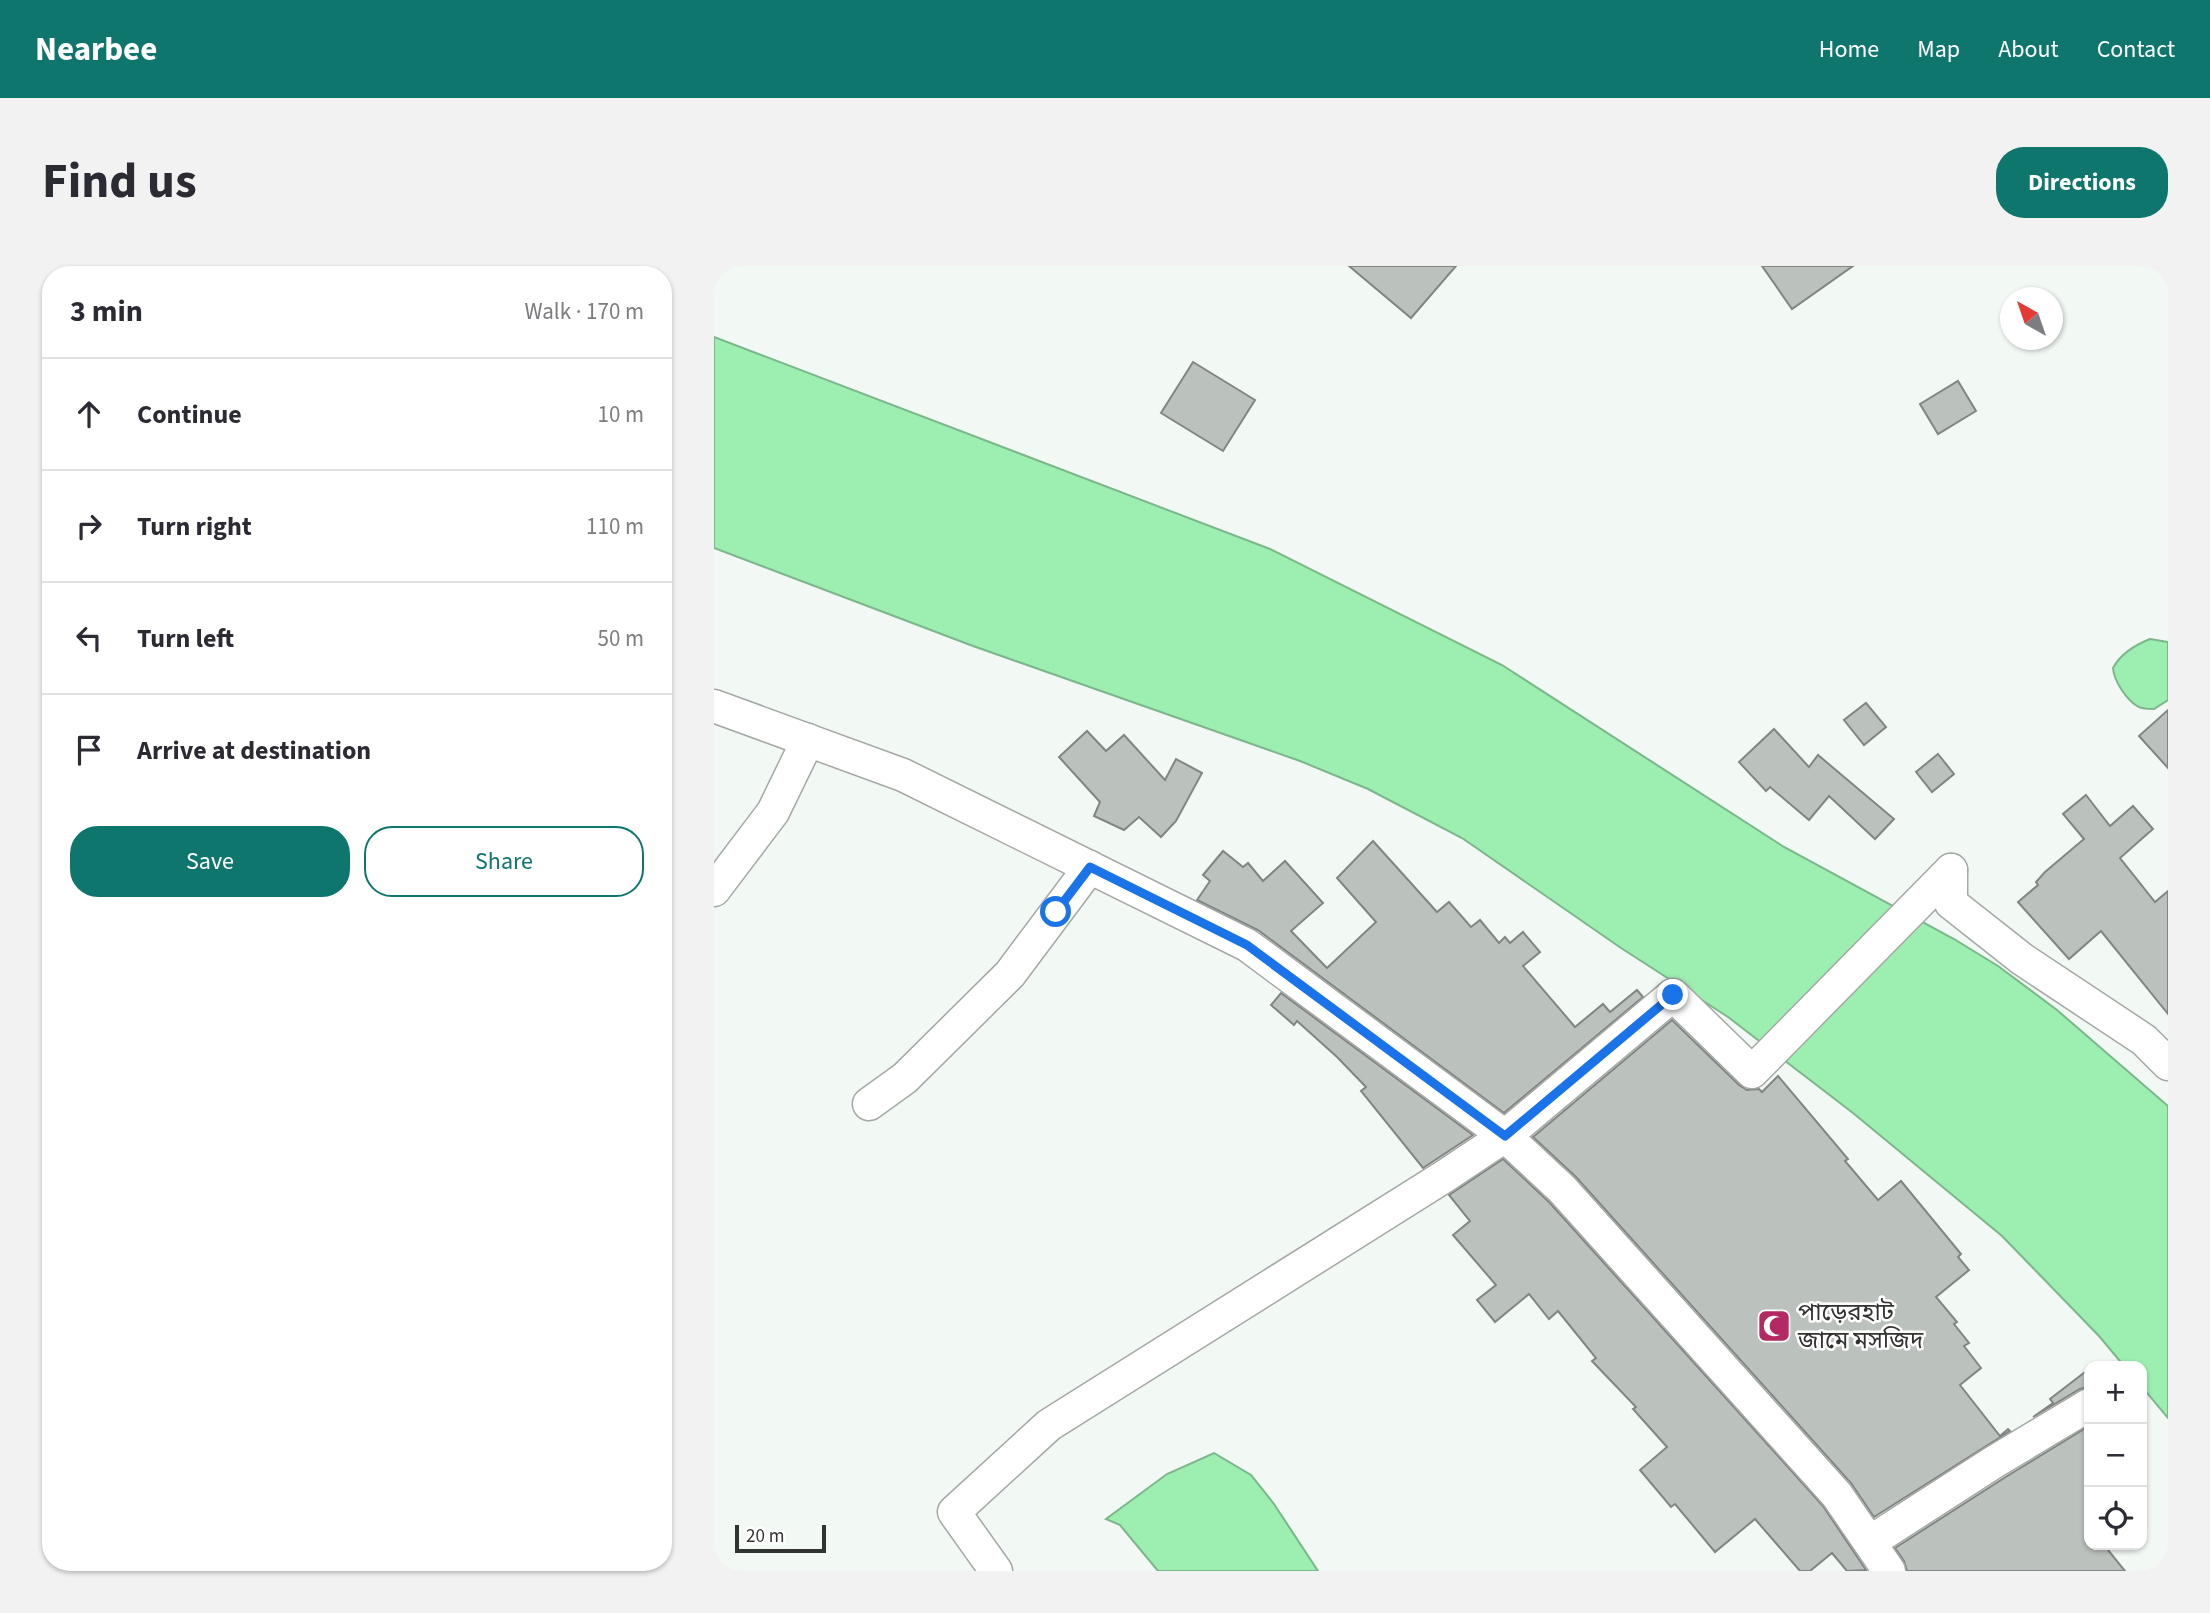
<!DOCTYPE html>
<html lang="en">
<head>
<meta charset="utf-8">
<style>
	body { margin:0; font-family:"Source Sans 3","Noto Sans Bengali",sans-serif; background:#f2f2f3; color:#2b2b33 }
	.controls { position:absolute; right:21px; bottom:21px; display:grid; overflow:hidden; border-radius:14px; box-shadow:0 2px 5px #0004 }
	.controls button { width:63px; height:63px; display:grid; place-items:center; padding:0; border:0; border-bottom:2px solid #e1e1e2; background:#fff; color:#2b2b33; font:35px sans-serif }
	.compass { position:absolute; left:1286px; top:21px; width:63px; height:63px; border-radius:50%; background:#fff; box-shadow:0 2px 5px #0004; rotate:320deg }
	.scale { position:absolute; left:21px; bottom:18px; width:91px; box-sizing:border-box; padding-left:7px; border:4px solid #313331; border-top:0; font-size:19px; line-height:24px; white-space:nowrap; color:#313331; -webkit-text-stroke:5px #fff; paint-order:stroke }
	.stop { position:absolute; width:21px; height:21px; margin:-16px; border:5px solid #1a73e8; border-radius:50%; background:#fff }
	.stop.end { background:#1a73e8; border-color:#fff; box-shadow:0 2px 7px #0008 }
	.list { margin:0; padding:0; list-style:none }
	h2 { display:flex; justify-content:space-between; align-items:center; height:91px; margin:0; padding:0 28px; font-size:30px }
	h2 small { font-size:23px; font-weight:400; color:#7c7c81 }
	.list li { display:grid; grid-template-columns:46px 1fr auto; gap:21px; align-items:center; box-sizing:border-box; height:112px; padding:0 28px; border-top:2px solid #e1e1e2 }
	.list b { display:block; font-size:26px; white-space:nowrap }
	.list em { font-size:23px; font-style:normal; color:#7c7c81 }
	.actions { display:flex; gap:14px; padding:21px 28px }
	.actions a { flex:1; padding:16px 0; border:2px solid #0f766e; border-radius:28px; text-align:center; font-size:24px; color:#0f766e }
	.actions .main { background:#0f766e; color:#fff }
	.icon { flex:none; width:38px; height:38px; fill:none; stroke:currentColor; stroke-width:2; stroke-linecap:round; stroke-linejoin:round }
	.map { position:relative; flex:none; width:1454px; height:1305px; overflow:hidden; border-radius:28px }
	header { display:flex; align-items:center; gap:42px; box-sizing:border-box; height:98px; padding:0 35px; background:#0f766e; color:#fff }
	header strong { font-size:33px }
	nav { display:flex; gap:38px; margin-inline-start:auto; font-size:24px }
	.intro { display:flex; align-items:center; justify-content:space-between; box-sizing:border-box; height:168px; padding:0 42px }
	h1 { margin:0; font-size:49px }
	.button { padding:18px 32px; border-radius:28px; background:#0f766e; color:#fff; font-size:24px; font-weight:700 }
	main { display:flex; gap:42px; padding:0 42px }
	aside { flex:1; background:#fff; border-radius:28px; box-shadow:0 2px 5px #0004 }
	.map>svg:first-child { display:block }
	.water { fill:#9ceeb1; stroke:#7cb68b; stroke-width:2 }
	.building { fill:#bbc1bc; stroke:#818682; stroke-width:2 }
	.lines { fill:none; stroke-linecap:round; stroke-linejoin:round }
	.street-casing { stroke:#a4a9a5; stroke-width:35 }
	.street { stroke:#fff; stroke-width:32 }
	.route { stroke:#1a73e8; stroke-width:9 }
	.labels { text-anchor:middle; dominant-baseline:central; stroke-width:5; stroke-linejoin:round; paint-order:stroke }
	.poi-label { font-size:24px; fill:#313331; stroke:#fff; text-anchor:start }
</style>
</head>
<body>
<header>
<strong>Nearbee</strong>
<nav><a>Home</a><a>Map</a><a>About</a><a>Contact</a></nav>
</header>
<div class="intro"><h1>Find us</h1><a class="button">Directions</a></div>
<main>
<aside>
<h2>3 min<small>Walk · 170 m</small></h2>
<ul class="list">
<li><svg class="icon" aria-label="ahead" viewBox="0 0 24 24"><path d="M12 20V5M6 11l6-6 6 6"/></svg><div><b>Continue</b></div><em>10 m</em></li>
<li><svg class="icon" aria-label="right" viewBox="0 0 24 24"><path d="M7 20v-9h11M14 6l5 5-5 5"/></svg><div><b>Turn right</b></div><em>110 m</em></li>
<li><svg class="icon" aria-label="left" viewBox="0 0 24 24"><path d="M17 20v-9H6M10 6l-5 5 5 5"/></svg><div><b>Turn left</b></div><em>50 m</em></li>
<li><svg class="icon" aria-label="arrive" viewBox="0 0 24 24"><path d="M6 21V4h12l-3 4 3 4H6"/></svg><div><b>Arrive at destination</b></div></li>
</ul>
<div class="actions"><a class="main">Save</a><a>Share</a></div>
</aside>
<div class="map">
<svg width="1454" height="1305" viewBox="0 0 1454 1305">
	<rect width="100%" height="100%" fill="#f2f8f3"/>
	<g class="water">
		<polygon points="0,71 556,283 788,399 1070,581 1240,673 1284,700 1343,744 1454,840 1454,1152 1428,1121 1428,1100 1410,1100 1385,1070 1288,970 1139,847 1014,751 907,682 748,572 654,523 586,495 259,380 0,282"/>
		<path d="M 1436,373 L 1454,376 L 1454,434 L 1440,443 C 1434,443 1427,443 1423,440 C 1412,433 1400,415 1399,402 C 1407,387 1421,379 1436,373 Z"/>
		<polygon points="500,1187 537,1209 560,1238 604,1305 444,1305 406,1259 392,1253 453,1208"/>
	</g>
	<g class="building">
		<polygon points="635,0 742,0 697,52"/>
		<polygon points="1048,0 1139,0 1078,43"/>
		<polygon points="479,96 541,134 509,185 447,147"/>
		<polygon points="1244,115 1262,145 1224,168 1206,138"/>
		<polygon points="1152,437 1172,461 1150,479 1130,454"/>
		<polygon points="1454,444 1454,502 1425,470"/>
		<polygon points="1060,463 1095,501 1104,489 1180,553 1161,573 1115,530 1095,554 1056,521 1052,525 1025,496"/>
		<polygon points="373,465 392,485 410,469 451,514 462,493 488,507 462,555 447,571 425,551 410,564 380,550 386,536 345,491"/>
		<polygon points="1224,488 1240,508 1218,526 1202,506"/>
		<polygon points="1372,529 1396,560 1419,540 1439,563 1406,592 1441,636 1454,625 1454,748 1387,665 1355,693 1304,636 1324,619 1322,616 1331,606 1370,573 1349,548"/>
		<polygon points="659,575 723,646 735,636 757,661 766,654 785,677 791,671 796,677 809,666 826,686 809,700 861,761 889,738 896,746 923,724 929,731 790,847 544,664 483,634 496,615 489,609 509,585 529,601 534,597 549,615 571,595 609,637 577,665 613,702 662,656 623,612"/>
		<polygon points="567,727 759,869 709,902 647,825 652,821 623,791 583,755 580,759 557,739"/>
		<polygon points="958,754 1025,819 1033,824 1045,823 1048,826 1064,810 1134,893 1131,895 1164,934 1187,915 1247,988 1244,991 1255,1004 1222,1031 1243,1056 1240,1058 1255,1077 1250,1080 1267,1102 1246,1119 1286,1170 1294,1163 1296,1165 1160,1251 1137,1217 862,911 819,871"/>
		<polygon points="789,893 835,936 1109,1240 1152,1304 1133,1305 1118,1287 1096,1305 1086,1305 1041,1253 1001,1286 961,1238 957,1241 926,1204 953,1181 919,1143 922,1141 878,1095 882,1092 844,1045 835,1053 815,1028 781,1056 763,1034 782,1019 739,969 756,955 735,929"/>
		<polygon points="1375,1103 1375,1121 1366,1123 1319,1151 1339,1137 1336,1133"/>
		<polygon points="1375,1160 1375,1279 1390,1279 1411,1305 1193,1305 1190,1295 1181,1282 1290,1212"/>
	</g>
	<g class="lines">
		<defs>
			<g id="street">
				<polyline points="0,440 189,509 533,679 791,870 848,923 1123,1229 1175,1305"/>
				<polyline points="1237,604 1237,637 1308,693 1430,774 1454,798"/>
				<polyline points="0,624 59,546 94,474"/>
				<polyline points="155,838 191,812 296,708 376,601"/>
				<polyline points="1156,1276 1280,1196 1375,1139"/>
				<polyline points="282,1305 240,1246 335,1159 731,910 791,870 959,729 1038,806 1237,604"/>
			</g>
		</defs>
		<use href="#street" class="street-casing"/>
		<use href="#street" class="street"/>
	</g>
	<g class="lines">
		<polyline class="route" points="342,646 376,601 533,679 791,870 959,729"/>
	</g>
	<defs>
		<symbol id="mosque-square" viewBox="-11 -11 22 22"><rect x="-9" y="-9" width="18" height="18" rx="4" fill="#b52962" stroke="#fff"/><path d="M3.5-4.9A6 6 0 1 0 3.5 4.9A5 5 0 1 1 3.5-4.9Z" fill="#fff"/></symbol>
	</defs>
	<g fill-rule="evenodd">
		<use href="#mosque-square" x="1041" y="1041" width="38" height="38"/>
	</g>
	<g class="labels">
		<g class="poi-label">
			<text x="1084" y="1046">পাড়েরহাট<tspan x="1084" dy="28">জামে মসজিদ</tspan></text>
		</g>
	</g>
</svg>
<div class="controls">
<button>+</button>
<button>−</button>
<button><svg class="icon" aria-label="locate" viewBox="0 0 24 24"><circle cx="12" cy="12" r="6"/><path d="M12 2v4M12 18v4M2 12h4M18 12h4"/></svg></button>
</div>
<svg class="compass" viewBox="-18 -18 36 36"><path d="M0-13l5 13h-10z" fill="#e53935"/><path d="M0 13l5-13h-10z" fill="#7c7c81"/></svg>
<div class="scale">20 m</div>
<div class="stop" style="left:342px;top:646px"></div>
<div class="stop end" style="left:959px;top:729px"></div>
</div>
</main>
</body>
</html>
